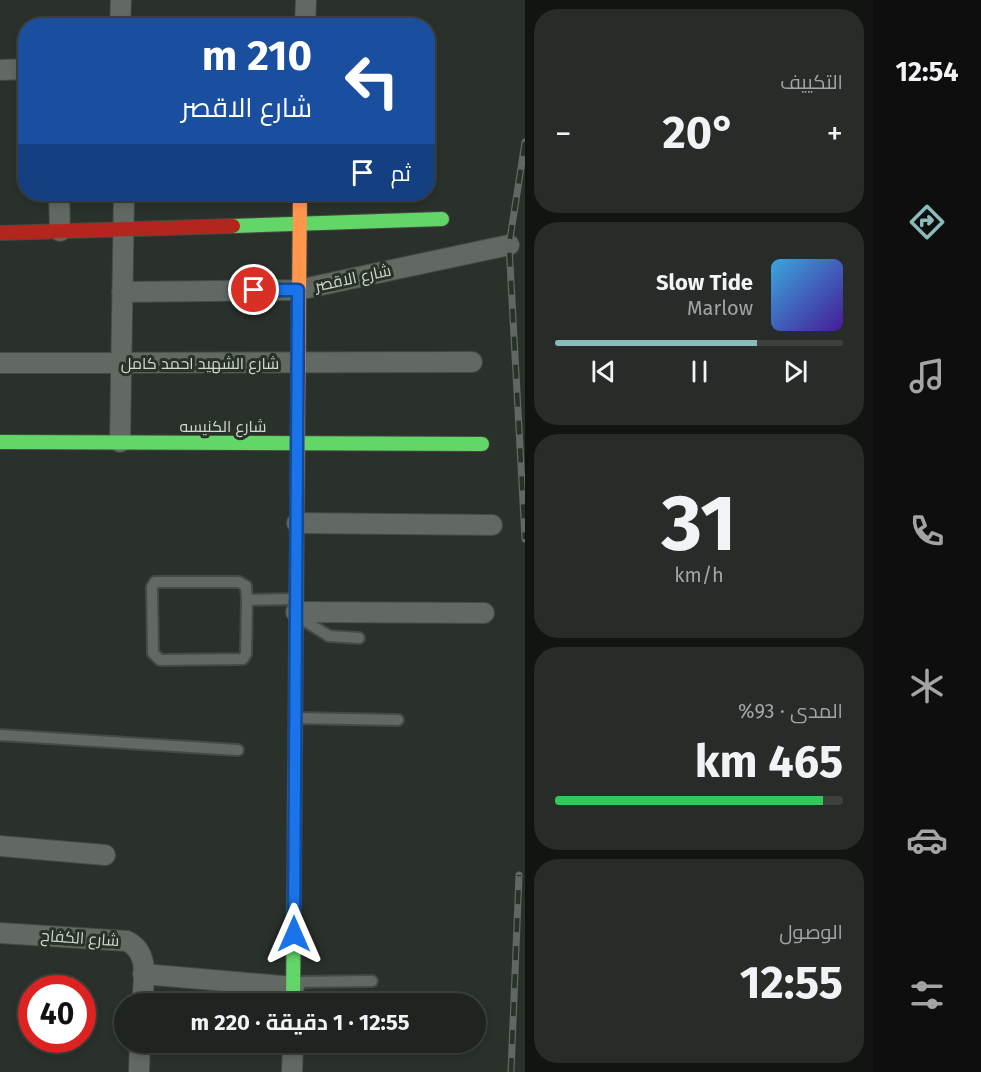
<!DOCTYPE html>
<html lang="ar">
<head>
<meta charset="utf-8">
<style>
	:root { --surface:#202420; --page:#282c29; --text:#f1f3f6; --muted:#a2a4a5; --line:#3d413e; --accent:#8bbbb9 }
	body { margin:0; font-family:"Fira Sans",Cairo,sans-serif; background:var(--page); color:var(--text); direction:rtl; height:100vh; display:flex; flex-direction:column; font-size:22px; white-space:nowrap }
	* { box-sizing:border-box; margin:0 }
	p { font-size:20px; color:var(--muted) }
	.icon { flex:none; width:33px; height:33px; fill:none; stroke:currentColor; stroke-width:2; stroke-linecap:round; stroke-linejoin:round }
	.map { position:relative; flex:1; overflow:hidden; direction:ltr }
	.drawer { display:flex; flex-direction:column; gap:9px; padding:9px; background:#121412; width:348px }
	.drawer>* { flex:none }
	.guide { position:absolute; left:18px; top:18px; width:417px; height:183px; border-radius:24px; box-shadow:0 3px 9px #0003,0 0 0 2px var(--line); direction:rtl; background:#1a4fa0; color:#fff; overflow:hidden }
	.speed { position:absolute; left:18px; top:975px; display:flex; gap:12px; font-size:30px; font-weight:700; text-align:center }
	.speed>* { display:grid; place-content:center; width:78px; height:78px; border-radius:50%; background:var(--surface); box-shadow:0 3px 9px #0003,0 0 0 2px var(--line); line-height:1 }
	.speed .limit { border:9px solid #d22; background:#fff; color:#111 }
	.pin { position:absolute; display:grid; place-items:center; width:51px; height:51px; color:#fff; margin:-26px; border:3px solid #fff; border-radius:50%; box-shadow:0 2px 6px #0007 }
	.me { position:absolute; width:66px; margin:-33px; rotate:0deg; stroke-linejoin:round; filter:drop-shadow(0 0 4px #0008) }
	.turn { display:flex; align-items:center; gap:21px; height:126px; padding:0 24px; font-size:27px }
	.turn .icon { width:78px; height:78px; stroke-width:2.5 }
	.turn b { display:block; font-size:42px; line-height:51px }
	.then { display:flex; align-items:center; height:57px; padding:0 24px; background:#0003; gap:12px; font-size:22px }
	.big { font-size:45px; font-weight:700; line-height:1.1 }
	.drawer .widget { flex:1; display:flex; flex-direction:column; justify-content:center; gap:9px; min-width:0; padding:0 21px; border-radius:24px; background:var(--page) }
	.drawer .dial { align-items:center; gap:0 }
	.dial b { font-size:78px; line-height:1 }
	.song { display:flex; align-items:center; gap:18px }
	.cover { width:72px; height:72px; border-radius:9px; background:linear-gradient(135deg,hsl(200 70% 55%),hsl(260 70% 35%)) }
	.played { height:6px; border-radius:3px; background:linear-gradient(90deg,var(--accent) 70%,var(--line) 70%) }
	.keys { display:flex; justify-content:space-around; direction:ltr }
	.heat { display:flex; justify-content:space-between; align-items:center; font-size:33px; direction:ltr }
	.charge { height:9px; border-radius:4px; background:linear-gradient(90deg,#34c759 93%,var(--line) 0) }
	.trip { position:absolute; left:114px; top:993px; width:372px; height:60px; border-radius:30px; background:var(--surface); box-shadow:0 3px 9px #0003,0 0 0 2px var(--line); font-weight:700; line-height:60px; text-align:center; direction:rtl }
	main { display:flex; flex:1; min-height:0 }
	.dock { display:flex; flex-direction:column; width:108px; justify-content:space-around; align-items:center; background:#0d0e0d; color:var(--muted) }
	.dock .icon { width:42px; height:42px }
	.dock .active { color:var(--accent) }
	.dock b { font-size:27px; color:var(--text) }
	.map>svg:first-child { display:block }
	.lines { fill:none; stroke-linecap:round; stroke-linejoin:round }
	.lane-casing { stroke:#464a46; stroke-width:14 }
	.street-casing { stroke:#464a46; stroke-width:22 }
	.fast-casing { stroke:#464a46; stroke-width:16 }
	.slow-casing { stroke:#464a46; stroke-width:16 }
	.jam-casing { stroke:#464a46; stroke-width:16 }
	.lane { stroke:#626862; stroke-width:10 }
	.street { stroke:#626862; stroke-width:20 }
	.fast { stroke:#63d668; stroke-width:14 }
	.slow { stroke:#ff974d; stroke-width:14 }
	.jam { stroke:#b3261e; stroke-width:14 }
	.rail-casing { stroke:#636763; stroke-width:7 }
	.rail { stroke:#283228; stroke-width:4.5; stroke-dasharray:14; stroke-linecap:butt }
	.route-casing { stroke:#114b97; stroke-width:15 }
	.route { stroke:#1a73e8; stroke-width:10 }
	.labels { text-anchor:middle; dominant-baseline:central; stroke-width:6; stroke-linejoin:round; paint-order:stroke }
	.street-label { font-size:16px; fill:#d1d7d1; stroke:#283228 }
</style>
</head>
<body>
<main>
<nav class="dock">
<b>12:54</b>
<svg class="icon active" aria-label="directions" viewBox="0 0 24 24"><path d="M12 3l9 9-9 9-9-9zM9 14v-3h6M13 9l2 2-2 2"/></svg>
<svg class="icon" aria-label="music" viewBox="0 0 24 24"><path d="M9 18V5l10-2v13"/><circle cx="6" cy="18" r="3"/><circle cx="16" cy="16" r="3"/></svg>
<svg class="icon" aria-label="phone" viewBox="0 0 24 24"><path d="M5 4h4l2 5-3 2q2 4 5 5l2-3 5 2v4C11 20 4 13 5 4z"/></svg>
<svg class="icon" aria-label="climate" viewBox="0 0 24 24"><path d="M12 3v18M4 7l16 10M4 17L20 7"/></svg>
<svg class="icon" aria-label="car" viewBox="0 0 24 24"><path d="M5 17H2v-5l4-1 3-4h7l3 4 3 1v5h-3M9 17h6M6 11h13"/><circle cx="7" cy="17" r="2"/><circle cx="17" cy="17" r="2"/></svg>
<svg class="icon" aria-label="filters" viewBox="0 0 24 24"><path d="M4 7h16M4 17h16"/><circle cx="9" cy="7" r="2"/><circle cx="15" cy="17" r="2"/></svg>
</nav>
<section class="drawer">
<div class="widget"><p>التكييف</p>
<div class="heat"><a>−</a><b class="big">20°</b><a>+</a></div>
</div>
<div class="widget">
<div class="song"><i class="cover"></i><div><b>Slow Tide</b><p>Marlow</p></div></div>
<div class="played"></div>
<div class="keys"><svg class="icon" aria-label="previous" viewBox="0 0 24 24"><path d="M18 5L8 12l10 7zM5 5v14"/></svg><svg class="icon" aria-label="pause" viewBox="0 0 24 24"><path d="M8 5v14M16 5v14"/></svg><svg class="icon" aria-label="next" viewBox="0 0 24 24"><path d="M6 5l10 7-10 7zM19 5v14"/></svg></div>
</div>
<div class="widget dial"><b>31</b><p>km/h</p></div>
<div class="widget"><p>المدى · 93%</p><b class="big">465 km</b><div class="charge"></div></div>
<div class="widget"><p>الوصول</p><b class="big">12:55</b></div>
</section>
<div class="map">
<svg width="525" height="1072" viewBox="0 0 525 1072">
	<rect width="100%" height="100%" fill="#2a302a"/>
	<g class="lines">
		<!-- lane casing -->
		<g class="lane-casing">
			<path id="lane" d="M 247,600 L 246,654 L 243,659 L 160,660 L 153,653 L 152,587 L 155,582 L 239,582 L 246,586 L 247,600 L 296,599
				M 300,618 L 329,636 L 359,638
				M 296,718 L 398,720
				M 0,735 L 238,750
				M 294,982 L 372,981"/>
		</g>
		<!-- street casing -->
		<g class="street-casing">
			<path id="street" d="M 120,26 L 121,0
				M 305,26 L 306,0
				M 0,70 L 26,69
				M 59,194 L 60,231
				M 122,292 L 298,290 L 509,245
				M 0,363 L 472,362
				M 120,442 L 124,194
				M 297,523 L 492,525
				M 296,612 L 484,613
				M 0,846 L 105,855
				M 0,933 L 127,941 C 151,953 143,982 142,1004
				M 143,974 L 294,987
				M 139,1072 L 140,1042
				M 292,1072 L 293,1042"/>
		</g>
		<!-- fast casing -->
		<g class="fast-casing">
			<path id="fast" d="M 233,226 L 442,219
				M 0,442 L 482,444
				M 293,1004 L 297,519"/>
		</g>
		<!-- slow casing -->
		<g class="slow-casing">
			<path id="slow" d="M 297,519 L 300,194"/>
		</g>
		<!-- jam casing -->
		<g class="jam-casing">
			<path id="jam" d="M 0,233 L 233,226"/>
		</g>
		<!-- lane -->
		<use href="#lane" class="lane"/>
		<!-- street -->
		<use href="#street" class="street"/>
		<!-- fast -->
		<use href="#fast" class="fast"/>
		<!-- slow -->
		<use href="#slow" class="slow"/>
		<!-- jam -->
		<use href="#jam" class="jam"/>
		<!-- rail casing -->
		<g class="rail-casing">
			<path id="rail" d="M 525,142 L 509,245 L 525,539
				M 511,1072 L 519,875"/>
		</g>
		<!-- rail -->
		<use href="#rail" class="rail"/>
	</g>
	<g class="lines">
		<!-- route casing -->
		<g class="route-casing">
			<path id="route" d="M 254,290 L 298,290 L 294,934"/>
		</g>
		<!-- route -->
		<use href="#route" class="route"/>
	</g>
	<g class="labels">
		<!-- street labels -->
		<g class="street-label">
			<text transform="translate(353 278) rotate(-12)">شارع الاقصر</text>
			<text x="200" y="363">شارع الشهيد احمد كامل</text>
			<text x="223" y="426">شارع الكنيسه</text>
			<text transform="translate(80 938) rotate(4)">شارع الكفاح</text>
		</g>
	</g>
</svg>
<div class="speed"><div class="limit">40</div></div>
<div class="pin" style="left:254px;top:290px;background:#d93025"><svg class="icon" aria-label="arrive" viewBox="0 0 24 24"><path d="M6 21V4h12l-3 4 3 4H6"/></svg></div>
<svg class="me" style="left:294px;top:934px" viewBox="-20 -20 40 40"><path d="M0-17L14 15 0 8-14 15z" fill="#1a73e8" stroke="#fff" stroke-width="4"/></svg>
<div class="trip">12:55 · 1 دقيقة · 220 m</div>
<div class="guide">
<div class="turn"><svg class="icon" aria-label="left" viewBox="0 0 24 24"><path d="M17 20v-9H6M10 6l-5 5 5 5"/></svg><div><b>210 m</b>شارع الاقصر</div></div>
<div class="then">ثم<svg class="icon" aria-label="arrive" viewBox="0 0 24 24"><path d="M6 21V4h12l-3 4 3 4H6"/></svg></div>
</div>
</div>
</main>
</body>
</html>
